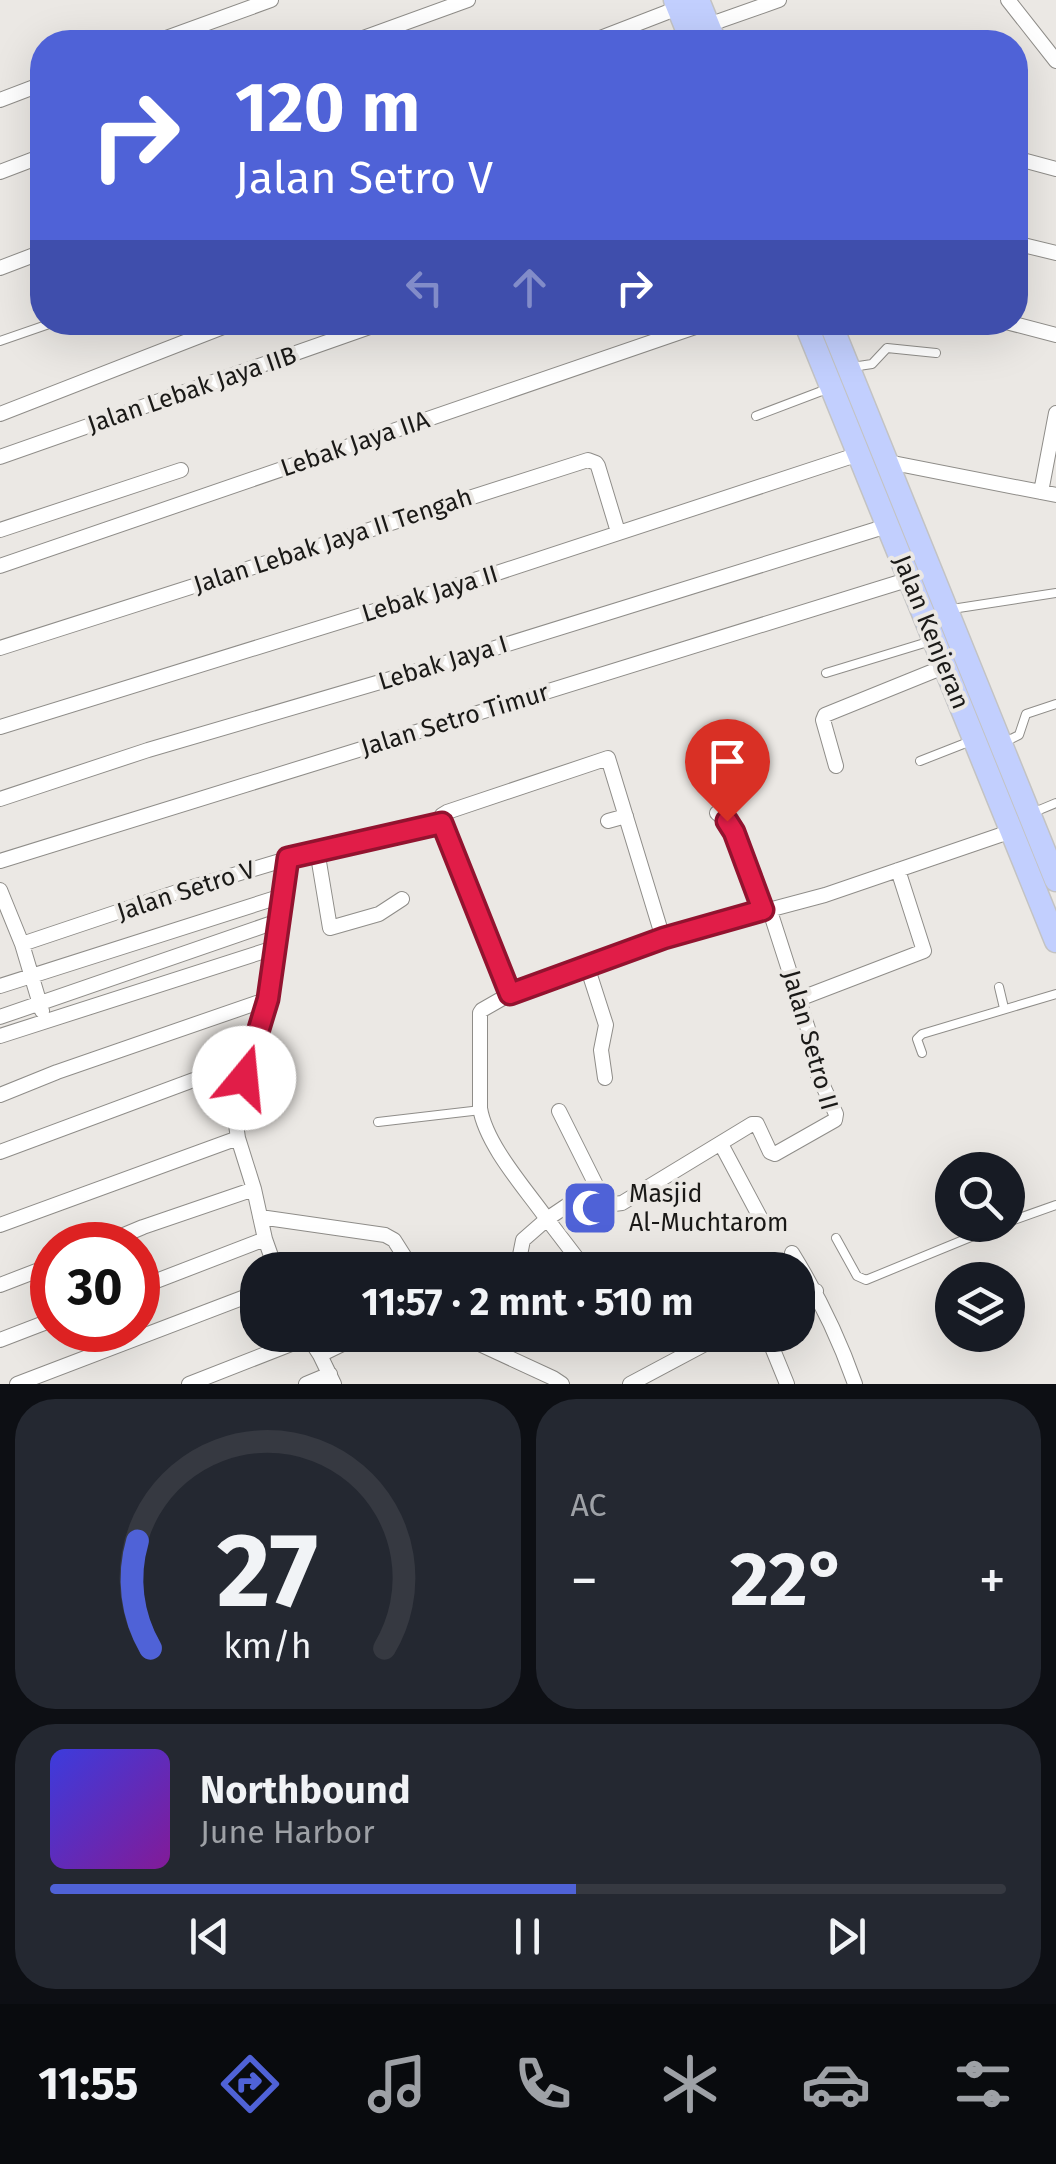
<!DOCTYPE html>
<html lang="id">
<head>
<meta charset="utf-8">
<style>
	:root { --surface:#171b24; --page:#242831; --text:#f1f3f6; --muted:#9ea1a6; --line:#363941; --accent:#4f62d7 }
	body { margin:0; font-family:"Fira Sans",sans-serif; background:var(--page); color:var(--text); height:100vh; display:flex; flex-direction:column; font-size:38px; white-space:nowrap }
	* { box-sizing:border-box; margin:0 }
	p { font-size:32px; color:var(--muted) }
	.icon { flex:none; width:55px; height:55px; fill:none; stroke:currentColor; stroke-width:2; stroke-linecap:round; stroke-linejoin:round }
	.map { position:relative; height:1384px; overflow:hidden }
	.details { display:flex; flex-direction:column; gap:15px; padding:15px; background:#0d0f14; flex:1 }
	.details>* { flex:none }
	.hud { position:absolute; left:30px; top:30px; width:998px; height:305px; border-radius:40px; box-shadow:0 10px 40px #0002; background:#4f62d7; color:#fff; overflow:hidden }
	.fabs { position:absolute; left:935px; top:1152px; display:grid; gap:20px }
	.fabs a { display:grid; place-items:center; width:90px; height:90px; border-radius:50%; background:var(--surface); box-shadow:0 10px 40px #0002; font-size:50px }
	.speed { position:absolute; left:30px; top:1222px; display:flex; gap:20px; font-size:50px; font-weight:700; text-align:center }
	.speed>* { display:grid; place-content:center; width:130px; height:130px; border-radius:50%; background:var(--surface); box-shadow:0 10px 40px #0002; line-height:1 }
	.speed .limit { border:15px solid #d22; background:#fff; color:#111 }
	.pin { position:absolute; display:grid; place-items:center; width:85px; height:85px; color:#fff; margin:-102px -42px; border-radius:50% 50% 50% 0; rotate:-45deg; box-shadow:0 0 10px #0007 }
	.pin .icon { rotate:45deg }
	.me { position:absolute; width:110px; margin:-55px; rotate:17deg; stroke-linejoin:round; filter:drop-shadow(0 0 8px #0008) }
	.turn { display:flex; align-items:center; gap:35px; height:210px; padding:0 40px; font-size:45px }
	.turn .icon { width:130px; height:130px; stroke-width:2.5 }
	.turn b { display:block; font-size:70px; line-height:85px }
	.lanes { display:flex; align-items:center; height:95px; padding:0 40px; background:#0003; justify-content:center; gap:50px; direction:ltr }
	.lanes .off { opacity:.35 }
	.big { font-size:75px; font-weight:700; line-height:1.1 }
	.details .card { flex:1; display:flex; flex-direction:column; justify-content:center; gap:15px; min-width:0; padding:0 35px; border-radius:40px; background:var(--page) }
	.details .dial { align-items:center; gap:0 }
	.dial svg { height:260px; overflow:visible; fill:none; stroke:var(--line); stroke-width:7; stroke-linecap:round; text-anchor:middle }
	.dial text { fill:var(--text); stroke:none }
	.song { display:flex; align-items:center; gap:30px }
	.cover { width:120px; height:120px; border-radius:15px; background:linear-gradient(135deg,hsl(240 70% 55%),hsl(290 70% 35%)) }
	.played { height:10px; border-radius:5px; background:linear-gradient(90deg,var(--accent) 55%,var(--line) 55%) }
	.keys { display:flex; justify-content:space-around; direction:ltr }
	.heat { display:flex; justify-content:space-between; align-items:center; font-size:55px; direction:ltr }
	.details .tiles { flex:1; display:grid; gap:15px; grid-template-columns:1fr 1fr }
	.card:last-child { grid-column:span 2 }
	.trip { position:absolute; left:240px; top:1252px; width:575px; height:100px; border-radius:40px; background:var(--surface); box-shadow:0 10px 40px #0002; font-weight:700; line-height:100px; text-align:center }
	.tabs { display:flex; height:160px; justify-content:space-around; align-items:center; background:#090b0e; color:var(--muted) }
	.tabs .icon { width:70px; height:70px }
	.tabs .on { color:var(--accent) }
	.tabs b { font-size:45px; color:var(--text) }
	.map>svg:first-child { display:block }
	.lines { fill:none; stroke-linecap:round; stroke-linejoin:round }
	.service-casing { stroke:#8f8d89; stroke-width:10 }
	.minor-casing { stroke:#8f8d89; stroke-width:16 }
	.primary-casing { stroke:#c3c3c3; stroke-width:25 }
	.service { stroke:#fff; stroke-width:8 }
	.minor { stroke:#fff; stroke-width:14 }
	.primary { stroke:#c2cffe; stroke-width:22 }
	.route-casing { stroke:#92132f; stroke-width:25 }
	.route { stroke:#e11d48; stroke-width:18 }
	.labels { text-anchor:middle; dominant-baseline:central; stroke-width:8; stroke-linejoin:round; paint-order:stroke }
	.street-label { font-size:25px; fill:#1a1917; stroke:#ebe8e4 }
	.poi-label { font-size:25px; fill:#1a1917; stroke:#ebe8e4; text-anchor:start }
</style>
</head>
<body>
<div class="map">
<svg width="1056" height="1384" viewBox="0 0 1056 1384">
	<rect width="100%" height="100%" fill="#ebe8e4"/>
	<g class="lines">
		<!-- service casing -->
		<g class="service-casing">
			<path id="service" d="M 0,341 L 55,322
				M 852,367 L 872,364 L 887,348 L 936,353
				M 756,416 L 827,389
				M 952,609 L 1056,593
				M 826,673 L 931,641
				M 1005,742 L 1019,735 L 1026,714 L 1056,704
				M 920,761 L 971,741
				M 1032,813 L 1056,803
				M 999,987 L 1004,1008
				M 922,1053 L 917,1039 L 922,1034 L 1056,994
				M 378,1122 L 481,1110
				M 1008,1222 L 1056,1205
				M 836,1238 L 857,1276 L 866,1280 L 1000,1225"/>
		</g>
		<!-- minor casing -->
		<g class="minor-casing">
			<path id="minor" d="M 1008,0 L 1056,61
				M 708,25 L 779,0
				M 155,42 L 271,0
				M 352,42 L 468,0
				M 590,42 L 678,8
				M 0,100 L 42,84
				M 1015,158 L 1056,169
				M 0,172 L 42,156
				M 1015,243 L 1056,253
				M 0,268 L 42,252
				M 1006,322 L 1056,335
				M 0,414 L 236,322
				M 0,457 L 384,322
				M 888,462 L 1056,495
				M 1041,492 L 1056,413
				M 0,530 L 181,470
				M 0,566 L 710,322
				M 0,648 L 588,460 L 596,463 L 598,466 L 618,532
				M 0,727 L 494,574 L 859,454
				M 836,766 L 823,720 L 825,715 L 946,666
				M 0,799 L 148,750 L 479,653 L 887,526
				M 717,813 L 727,821 L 734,832 L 763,910
				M 608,821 L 626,816
				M 442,823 L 442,815 L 447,812 L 608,758 L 663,938
				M 442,823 L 510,994
				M 317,850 L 330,928 L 379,914 L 402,899
				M 0,861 L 910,579
				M 0,890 L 22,944 L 42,1011
				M 22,944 L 183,890 L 297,856 L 442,823
				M 587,966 L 606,1025 L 601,1050 L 605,1078
				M 0,986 L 282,896
				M 799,999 L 924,951 L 898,870
				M 0,1017 L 278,921
				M 0,1036 L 274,948
				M 0,1095 L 57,1072 L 268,999
				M 559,1111 L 601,1195 L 614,1204 L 622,1203 L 752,1124 L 757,1124 L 770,1152 L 775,1154 L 835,1120 L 836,1114 L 818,1075 L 809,1032 L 769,908
				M 721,1144 L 762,1221
				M 0,1152 L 250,1059
				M 260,1217 L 385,1235 L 394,1240 L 413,1270
				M 0,1225 L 238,1138
				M 100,1245 L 143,1227 L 254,1189
				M 792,1253 C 818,1295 839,1338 855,1384
				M 276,1270 L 265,1239 L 254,1189 L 238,1138 L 235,1118 L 244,1078 L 268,999 L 288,859
				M 517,1270 L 523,1240 L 547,1219 C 525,1188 486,1145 480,1108 L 480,1013 L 482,1010 L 510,994 L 663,938 L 825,895 L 1012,831
				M 586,1270 L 547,1219 L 596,1186
				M 0,1285 L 52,1265
				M 138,1288 L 265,1239
				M 798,1300 L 816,1291
				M 307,1335 L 320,1355 L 334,1384
				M 460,1335 L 553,1378 L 562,1384
				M 635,1335 L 639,1340
				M 767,1335 L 787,1384
				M 0,1340 L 52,1320
				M 320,1355 L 361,1335
				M 17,1384 L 258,1292
				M 189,1384 L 309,1337
				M 306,1384 L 330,1374
				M 630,1384 L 722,1335"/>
		</g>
		<!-- primary casing -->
		<g class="primary-casing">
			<path id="primary" d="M 675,0 L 692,42
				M 698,0 L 715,42
				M 805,322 L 1056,941
				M 830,322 L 1056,880"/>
		</g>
		<!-- service -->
		<use href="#service" class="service"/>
		<!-- minor -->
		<use href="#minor" class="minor"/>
		<!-- primary -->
		<use href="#primary" class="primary"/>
	</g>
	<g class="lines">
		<!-- route casing -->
		<g class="route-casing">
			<path id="route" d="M 244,1078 L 268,999 L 288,858 L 442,823 L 510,994 L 664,938 L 763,910 L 734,832 L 727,821"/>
		</g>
		<!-- route -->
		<use href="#route" class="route"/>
	</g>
	<!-- icons -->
	<defs>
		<g id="mosque-square" transform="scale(2.875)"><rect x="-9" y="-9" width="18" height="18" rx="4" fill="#4f62d7" stroke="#ebe8e4"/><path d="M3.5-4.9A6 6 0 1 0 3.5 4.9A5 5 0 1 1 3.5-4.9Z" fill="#fff"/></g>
	</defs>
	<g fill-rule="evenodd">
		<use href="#mosque-square" x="590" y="1208"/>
	</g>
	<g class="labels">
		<!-- street labels -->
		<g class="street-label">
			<text transform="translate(192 390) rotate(-19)">Jalan Lebak Jaya IIB</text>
			<text transform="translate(355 444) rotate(-19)">Lebak Jaya IIA</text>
			<text transform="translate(333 541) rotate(-18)">Jalan Lebak Jaya II Tengah</text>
			<text transform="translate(430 594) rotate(-17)">Lebak Jaya II</text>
			<text transform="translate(931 632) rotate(68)">Jalan Kenjeran</text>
			<text transform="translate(443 663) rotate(-17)">Lebak Jaya I</text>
			<text transform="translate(455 720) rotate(-17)">Jalan Setro Timur</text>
			<text transform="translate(186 891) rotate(-18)">Jalan Setro V</text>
			<text transform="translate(810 1040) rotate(74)">Jalan Setro II</text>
		</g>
		<!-- poi labels -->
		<g class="poi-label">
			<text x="629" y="1194">Masjid<tspan x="629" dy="29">Al-Muchtarom</tspan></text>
		</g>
	</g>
</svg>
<div class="fabs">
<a><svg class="icon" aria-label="search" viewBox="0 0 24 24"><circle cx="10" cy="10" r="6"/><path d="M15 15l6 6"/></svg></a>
<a><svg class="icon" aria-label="layers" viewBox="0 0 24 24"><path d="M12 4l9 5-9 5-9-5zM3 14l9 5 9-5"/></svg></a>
</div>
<div class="speed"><div class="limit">30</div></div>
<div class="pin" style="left:727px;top:821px;background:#d93025"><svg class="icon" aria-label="arrive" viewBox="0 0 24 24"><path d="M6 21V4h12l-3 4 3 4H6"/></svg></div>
<svg class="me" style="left:244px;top:1078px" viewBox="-20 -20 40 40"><circle r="19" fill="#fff"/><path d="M0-13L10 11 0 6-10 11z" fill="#e11d48"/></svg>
<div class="trip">11:57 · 2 mnt · 510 m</div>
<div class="hud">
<div class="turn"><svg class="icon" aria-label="right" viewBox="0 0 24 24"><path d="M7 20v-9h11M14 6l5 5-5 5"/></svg><div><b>120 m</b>Jalan Setro V</div></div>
<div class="lanes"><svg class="icon off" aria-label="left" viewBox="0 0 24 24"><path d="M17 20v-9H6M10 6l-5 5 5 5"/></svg><svg class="icon off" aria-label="ahead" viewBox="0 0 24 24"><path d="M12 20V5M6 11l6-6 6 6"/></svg><svg class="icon" aria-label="right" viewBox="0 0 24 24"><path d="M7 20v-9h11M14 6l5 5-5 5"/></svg></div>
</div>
</div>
<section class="details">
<div class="tiles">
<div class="card dial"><svg viewBox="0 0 100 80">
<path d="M14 69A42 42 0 1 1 86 69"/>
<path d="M14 69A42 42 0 0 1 10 36" stroke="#4f62d7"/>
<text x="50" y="56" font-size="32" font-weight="700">27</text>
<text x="50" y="72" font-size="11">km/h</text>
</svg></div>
<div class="card"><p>AC</p>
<div class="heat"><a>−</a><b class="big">22°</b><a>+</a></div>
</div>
<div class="card">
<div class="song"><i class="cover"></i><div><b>Northbound</b><p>June Harbor</p></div></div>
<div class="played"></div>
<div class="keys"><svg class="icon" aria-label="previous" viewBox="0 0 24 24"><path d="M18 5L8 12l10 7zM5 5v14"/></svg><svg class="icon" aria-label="pause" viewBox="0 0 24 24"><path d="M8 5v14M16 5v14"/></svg><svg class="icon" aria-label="next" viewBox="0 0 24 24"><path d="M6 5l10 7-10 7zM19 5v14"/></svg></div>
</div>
</div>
</section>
<nav class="tabs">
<b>11:55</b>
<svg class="icon on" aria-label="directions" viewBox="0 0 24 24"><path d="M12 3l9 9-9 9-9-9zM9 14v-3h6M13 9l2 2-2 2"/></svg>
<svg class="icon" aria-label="music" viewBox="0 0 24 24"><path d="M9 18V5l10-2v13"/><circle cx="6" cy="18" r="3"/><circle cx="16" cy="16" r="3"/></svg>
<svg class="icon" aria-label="phone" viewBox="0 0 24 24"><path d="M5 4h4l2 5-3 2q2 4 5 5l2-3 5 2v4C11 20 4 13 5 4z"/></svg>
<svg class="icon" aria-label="climate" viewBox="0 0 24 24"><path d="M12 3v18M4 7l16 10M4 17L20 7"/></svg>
<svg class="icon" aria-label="car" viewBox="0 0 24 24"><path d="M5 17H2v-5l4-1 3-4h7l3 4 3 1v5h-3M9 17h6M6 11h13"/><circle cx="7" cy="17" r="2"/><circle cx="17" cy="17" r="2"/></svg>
<svg class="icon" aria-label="filters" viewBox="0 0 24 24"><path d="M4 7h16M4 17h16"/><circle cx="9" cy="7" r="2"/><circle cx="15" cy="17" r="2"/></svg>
</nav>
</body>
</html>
